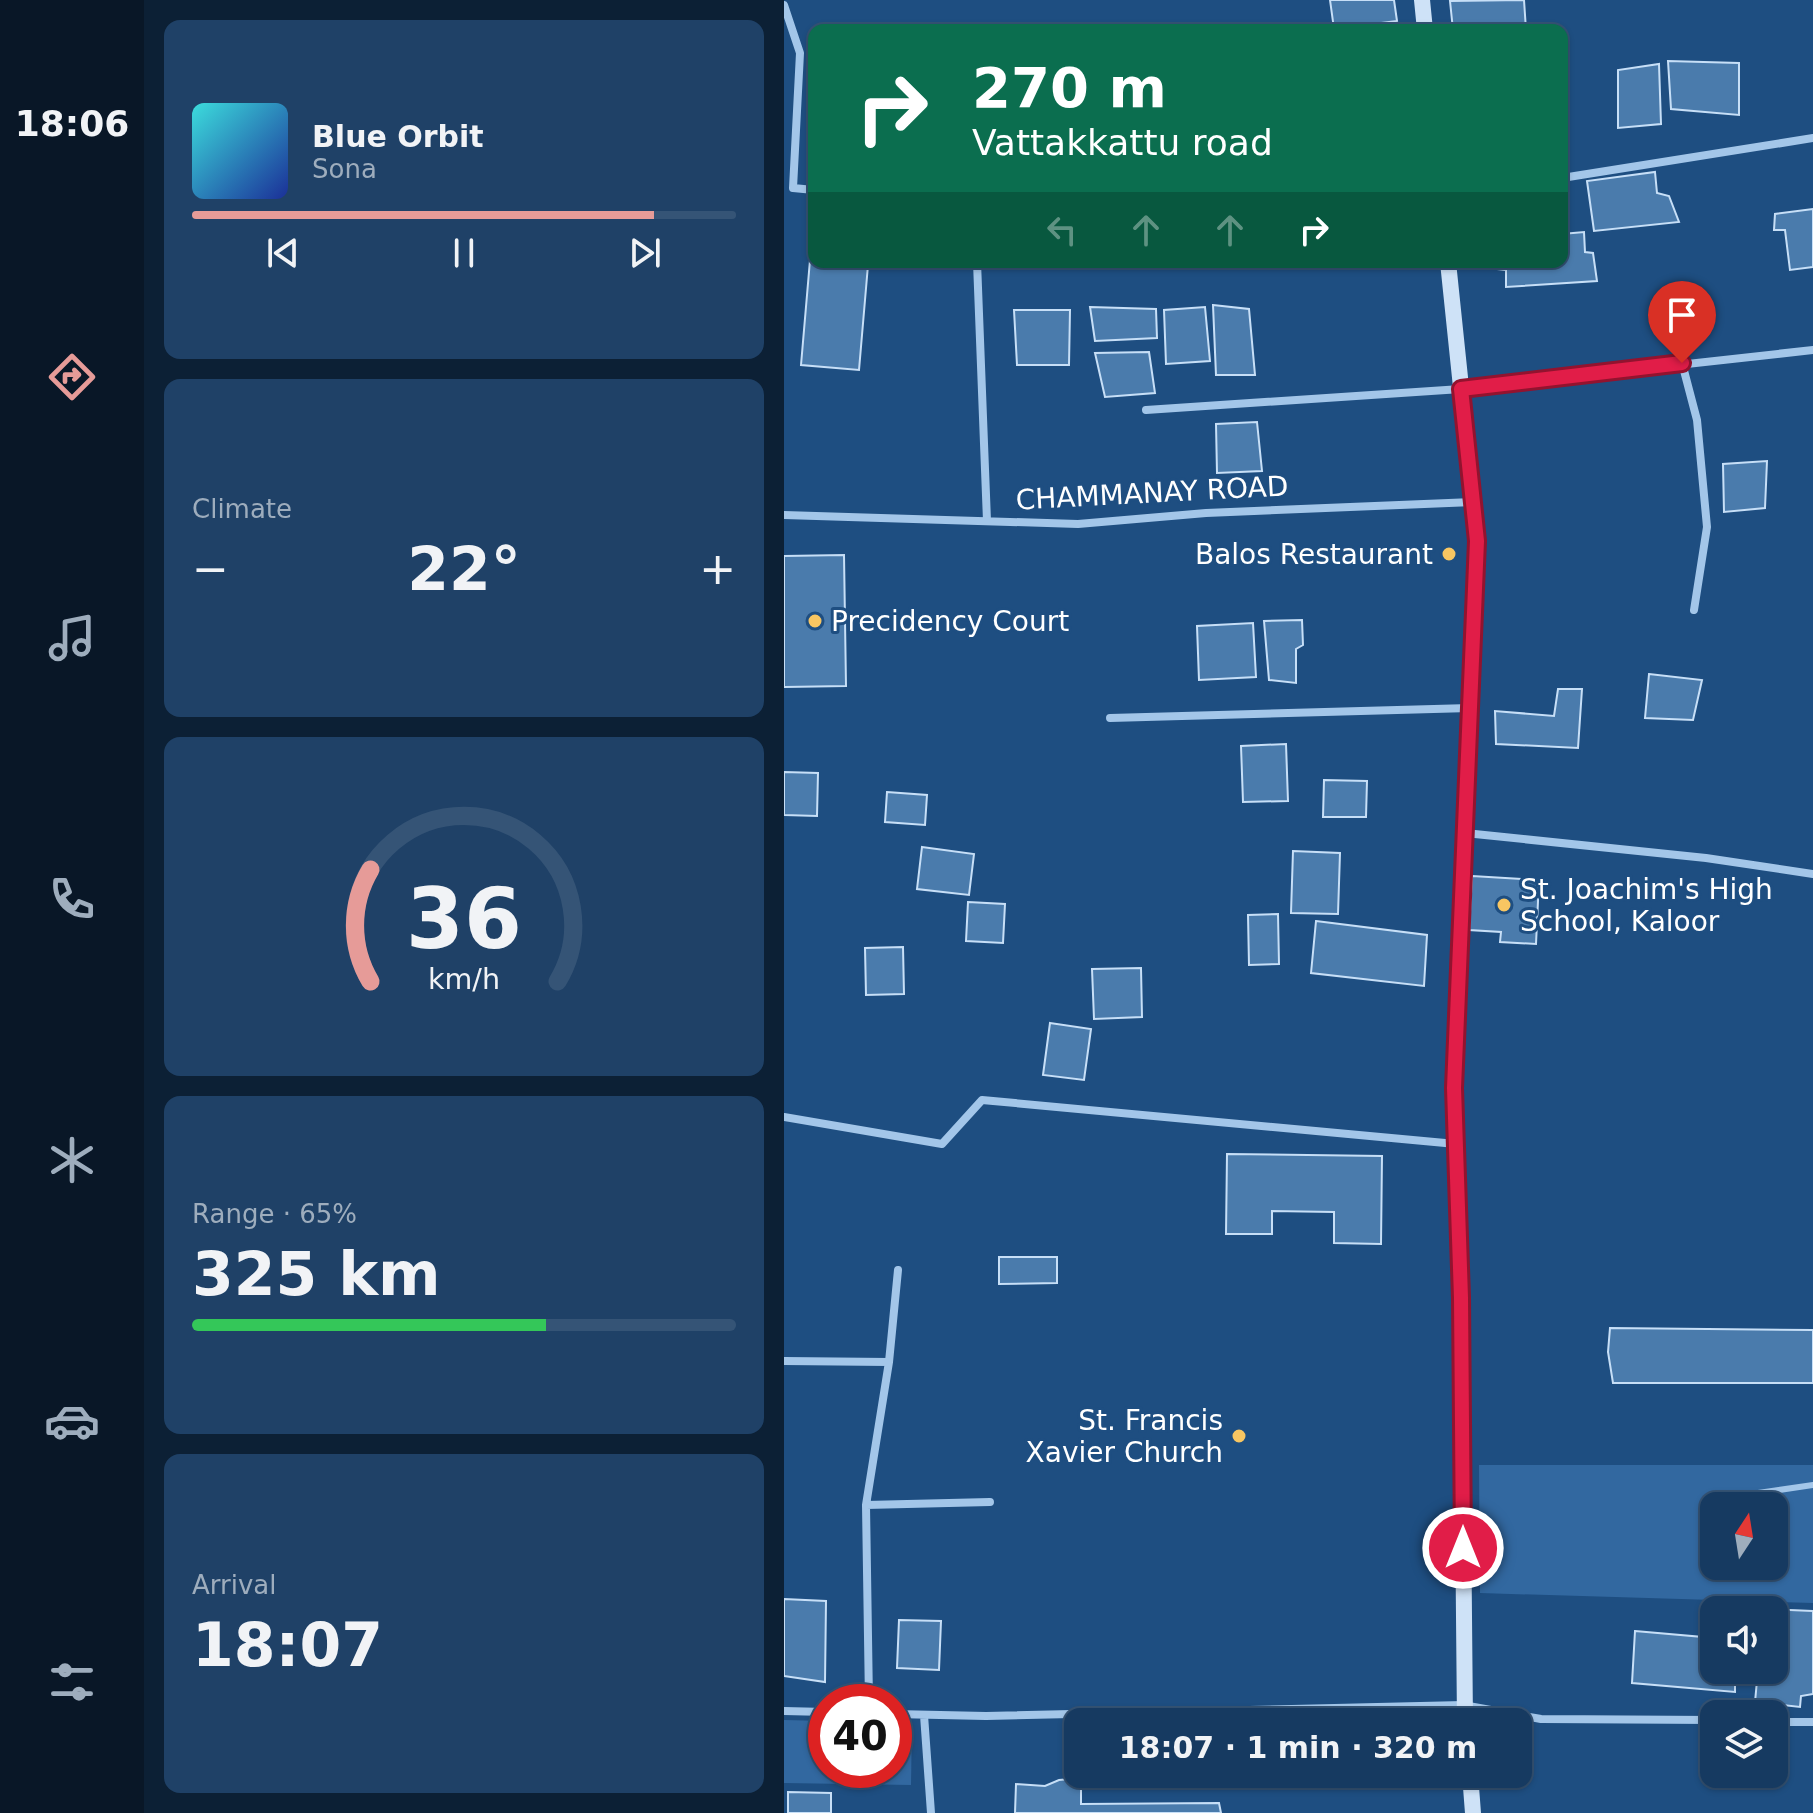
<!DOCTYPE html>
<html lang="en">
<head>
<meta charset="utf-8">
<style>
	:root { --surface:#163a61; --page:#1f4167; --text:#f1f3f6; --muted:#9eadbd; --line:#355476; --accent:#e69b98 }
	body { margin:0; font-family:"DejaVu Sans",sans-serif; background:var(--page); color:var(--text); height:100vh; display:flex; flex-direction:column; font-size:30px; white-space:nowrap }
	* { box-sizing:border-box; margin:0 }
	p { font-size:26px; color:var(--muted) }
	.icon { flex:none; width:44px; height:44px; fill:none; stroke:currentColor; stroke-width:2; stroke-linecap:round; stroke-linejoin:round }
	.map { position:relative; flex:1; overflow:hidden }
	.details { display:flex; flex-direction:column; gap:20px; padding:20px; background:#0c2035; width:640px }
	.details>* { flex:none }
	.banner { position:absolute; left:24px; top:24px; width:760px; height:244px; border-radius:16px; box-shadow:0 2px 6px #0004,0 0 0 2px var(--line); background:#0b6e4f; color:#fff; overflow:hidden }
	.needle { width:52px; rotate:12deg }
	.controls { position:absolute; left:916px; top:1492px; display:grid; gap:16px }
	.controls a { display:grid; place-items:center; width:88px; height:88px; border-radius:16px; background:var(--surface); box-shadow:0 2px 6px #0004,0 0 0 2px var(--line); font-size:40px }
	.speed { position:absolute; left:24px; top:1684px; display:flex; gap:16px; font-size:40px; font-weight:700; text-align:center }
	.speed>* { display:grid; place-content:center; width:104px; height:104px; border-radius:50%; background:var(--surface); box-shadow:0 2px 6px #0004,0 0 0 2px var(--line); line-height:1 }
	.speed .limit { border:12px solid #d22; background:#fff; color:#111 }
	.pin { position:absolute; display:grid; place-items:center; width:68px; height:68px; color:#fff; margin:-82px -34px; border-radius:50% 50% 50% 0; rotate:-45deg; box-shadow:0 0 8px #0007 }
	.pin .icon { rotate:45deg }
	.me { position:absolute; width:88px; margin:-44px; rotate:0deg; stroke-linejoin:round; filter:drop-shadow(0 0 6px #0008) }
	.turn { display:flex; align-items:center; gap:28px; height:168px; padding:0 32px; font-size:36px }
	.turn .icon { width:104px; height:104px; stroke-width:2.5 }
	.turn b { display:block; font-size:56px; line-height:68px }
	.lanes { display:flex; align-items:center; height:76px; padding:0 32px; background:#0003; justify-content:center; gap:40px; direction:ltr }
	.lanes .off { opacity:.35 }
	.big { font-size:60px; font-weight:700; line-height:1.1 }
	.details .card { flex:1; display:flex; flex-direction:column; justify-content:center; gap:12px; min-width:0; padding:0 28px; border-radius:16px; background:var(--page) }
	.details .dial { align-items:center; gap:0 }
	.dial svg { height:208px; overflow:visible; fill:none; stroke:var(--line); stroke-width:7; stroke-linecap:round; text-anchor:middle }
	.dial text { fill:var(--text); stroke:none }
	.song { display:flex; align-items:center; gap:24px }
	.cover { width:96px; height:96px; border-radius:12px; background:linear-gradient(135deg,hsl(180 70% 55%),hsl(230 70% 35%)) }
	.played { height:8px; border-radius:4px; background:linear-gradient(90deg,var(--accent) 85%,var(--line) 85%) }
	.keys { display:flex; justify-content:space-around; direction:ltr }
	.heat { display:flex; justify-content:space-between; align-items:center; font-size:44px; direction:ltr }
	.charge { height:12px; border-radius:6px; background:linear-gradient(90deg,#34c759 65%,var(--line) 0) }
	.trip { position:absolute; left:280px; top:1708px; width:468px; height:80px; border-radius:16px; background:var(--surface); box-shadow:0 2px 6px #0004,0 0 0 2px var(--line); font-weight:700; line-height:80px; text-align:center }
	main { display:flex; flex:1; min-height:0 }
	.tabs { display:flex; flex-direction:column; width:144px; justify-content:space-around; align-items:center; background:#091727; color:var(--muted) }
	.tabs .icon { width:56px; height:56px }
	.tabs .current { color:var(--accent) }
	.tabs b { font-size:36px; color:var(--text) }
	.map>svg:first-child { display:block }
	.green { fill:#3268a0; fill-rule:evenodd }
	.building { fill:#4a7bac; stroke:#c7dff7; stroke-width:2 }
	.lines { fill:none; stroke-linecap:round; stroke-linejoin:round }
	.lane { stroke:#a3c6e9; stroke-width:6 }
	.street { stroke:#a3c6e9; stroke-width:8 }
	.secondary { stroke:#cee2f7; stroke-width:16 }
	.route-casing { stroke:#92132f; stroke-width:20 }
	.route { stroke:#e11d48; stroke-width:14 }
	.poi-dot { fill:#f8c662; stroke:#1e4e81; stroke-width:3 }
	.labels { text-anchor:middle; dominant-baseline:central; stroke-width:6; stroke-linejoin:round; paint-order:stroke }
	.street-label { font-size:28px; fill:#fff; stroke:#1e4e81 }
	.poi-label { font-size:28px; fill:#fff; stroke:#1e4e81; text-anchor:end }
</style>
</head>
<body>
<main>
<nav class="tabs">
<b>18:06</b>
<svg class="icon current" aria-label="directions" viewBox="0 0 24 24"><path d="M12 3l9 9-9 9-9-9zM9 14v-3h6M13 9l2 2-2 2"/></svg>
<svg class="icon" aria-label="music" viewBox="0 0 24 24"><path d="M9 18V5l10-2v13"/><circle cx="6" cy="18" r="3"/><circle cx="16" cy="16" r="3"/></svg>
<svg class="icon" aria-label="phone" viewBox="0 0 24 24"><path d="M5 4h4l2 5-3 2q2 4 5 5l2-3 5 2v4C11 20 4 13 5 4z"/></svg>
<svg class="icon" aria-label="climate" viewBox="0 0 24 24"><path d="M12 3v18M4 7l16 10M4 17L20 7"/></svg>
<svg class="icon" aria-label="car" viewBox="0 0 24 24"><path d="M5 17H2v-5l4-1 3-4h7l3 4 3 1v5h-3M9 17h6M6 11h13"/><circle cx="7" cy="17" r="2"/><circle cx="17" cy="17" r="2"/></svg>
<svg class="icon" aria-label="filters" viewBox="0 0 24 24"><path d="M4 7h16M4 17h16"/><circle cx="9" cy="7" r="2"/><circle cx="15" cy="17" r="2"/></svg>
</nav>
<section class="details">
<div class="card">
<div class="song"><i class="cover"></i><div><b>Blue Orbit</b><p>Sona</p></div></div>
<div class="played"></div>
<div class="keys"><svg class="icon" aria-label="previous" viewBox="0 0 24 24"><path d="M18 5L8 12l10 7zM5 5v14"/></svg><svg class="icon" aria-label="pause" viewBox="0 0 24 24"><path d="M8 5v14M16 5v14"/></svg><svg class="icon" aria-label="next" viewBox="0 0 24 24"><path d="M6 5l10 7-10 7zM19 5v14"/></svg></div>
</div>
<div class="card"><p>Climate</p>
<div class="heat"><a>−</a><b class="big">22°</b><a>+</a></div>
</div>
<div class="card dial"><svg viewBox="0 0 100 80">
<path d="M14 69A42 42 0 1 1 86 69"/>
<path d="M14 69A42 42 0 0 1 14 26" stroke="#e69b98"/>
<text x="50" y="56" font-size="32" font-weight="700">36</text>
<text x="50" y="72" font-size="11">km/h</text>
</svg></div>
<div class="card"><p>Range · 65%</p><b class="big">325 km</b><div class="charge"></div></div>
<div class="card"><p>Arrival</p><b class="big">18:07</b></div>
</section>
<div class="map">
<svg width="1029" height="1813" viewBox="0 0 1029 1813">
	<rect width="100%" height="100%" fill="#1e4e81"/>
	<!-- green -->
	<path class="green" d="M 695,1465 L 1029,1465 L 1029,1603 L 696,1593 ZM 930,1506 L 990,1506 L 990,1566 L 930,1566 Z
		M 0,1720 L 42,1721 L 42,1770 L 110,1770 L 110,1722 L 128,1723 L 127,1785 L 0,1783 Z"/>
	<!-- building -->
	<path class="building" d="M 546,0 L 610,0 L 613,21 L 550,29 Z
		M 740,0 L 742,30 L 669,30 L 666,1 Z
		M 884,61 L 955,63 L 955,115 L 887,109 Z
		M 875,64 L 877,124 L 834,128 L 834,70 Z
		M 871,172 L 873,193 L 885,196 L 895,222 L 810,231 L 803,181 Z
		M 1029,209 L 1029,267 L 1006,270 L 1001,230 L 990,230 L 991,214 Z
		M 800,232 L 801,252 L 809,253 L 813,281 L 722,287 L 722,270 L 705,268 L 705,262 L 778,262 L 778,234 Z
		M 26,260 L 84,265 L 75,370 L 17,365 Z
		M 429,305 L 465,309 L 471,375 L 432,375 Z
		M 306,307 L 372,309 L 373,338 L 311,341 Z
		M 421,307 L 426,361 L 382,364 L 380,310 Z
		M 230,310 L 286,310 L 285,365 L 233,365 Z
		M 365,352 L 371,393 L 321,397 L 311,353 Z
		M 473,422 L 478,471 L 433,473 L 432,424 Z
		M 983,461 L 981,508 L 940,512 L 939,464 Z
		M 60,555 L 62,686 L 0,687 L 0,556 Z
		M 518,620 L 519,645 L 512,649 L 512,683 L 485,680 L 480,621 Z
		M 469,623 L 472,677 L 415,680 L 413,626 Z
		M 865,674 L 918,680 L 909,720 L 861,718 Z
		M 774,689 L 798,689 L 794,748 L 712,744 L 711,711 L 770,716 Z
		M 502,744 L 504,801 L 459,802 L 457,746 Z
		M 0,772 L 34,773 L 33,816 L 0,815 Z
		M 540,780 L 583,781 L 582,817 L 539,817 Z
		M 103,792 L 143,795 L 141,825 L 101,822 Z
		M 138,847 L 190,854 L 185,895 L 133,889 Z
		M 509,851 L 556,853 L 554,914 L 507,913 Z
		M 688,876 L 755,880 L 752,944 L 716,942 L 717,932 L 685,930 Z
		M 184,902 L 221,904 L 219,943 L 182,941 Z
		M 494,914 L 495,964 L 465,965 L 464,915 Z
		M 532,921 L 643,935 L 640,986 L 527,973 Z
		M 119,947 L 120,994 L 82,995 L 81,948 Z
		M 357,968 L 358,1017 L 310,1019 L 308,969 Z
		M 266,1023 L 307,1029 L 300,1080 L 259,1075 Z
		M 443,1154 L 598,1156 L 597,1244 L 550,1243 L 550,1212 L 488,1211 L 488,1234 L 442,1234 Z
		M 215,1257 L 273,1257 L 273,1283 L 215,1284 Z
		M 826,1328 L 1029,1330 L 1029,1383 L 829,1383 L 824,1352 Z
		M 0,1599 L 42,1601 L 41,1682 L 0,1676 Z
		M 979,1609 L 1029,1611 L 1029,1694 L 1017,1696 L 1016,1707 L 971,1702 L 974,1670 L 990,1670 L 990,1610 Z
		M 115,1620 L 157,1621 L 155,1670 L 113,1668 Z
		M 851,1631 L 930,1638 L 930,1670 L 951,1670 L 951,1692 L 848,1683 Z
		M 297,1778 L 297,1804 L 435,1803 L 437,1813 L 231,1813 L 232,1784 L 261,1786 L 275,1780 Z
		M 4,1792 L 47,1793 L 47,1813 L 4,1813 Z"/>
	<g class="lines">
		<!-- lane -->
		<path class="lane" d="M 933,1499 L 1029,1485"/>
		<!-- street -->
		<path class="street" d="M 0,5 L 16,53 L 9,188 L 30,190
			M 778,178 L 1029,138
			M 193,262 L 203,521
			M 898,363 L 913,420 L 923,527 L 910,610
			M 362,410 L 677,389 L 1029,350
			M 0,515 L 294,524 L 422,513 L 689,502
			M 326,718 L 686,708
			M 681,833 L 922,858 L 1029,874
			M 0,1117 L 158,1144 L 198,1100 L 672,1144
			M 0,1361 L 105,1362
			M 82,1505 L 206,1502
			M 85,1702 L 82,1505 L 105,1362 L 114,1270
			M 0,1711 L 42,1712
			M 110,1714 L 202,1716 L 679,1705 L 757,1719 L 930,1720
			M 140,1715 L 147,1813
			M 990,1722 L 1029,1722"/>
		<!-- secondary -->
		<path class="secondary" d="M 638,0 L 641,30
			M 664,262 L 693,541 L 670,1088 L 677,1298 L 681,1722
			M 686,1774 L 689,1813"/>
	</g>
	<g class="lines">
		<!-- route casing -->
		<g class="route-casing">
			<path id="route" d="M 679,1548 L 677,1298 L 670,1088 L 693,541 L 677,389 L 898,363"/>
		</g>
		<!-- route -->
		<use href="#route" class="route"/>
	</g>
	<!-- markers -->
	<g class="poi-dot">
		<circle cx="665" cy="554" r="8"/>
		<circle cx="31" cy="621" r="8"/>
		<circle cx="720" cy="905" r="8"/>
		<circle cx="455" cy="1436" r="8"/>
	</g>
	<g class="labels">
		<!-- street labels -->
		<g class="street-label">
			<text transform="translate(368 493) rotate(-3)">CHAMMANAY ROAD</text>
		</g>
		<!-- poi labels -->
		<g class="poi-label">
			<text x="649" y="554">Balos Restaurant</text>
			<text x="47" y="621" text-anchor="start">Precidency Court</text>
			<text x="736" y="889" text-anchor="start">St. Joachim's High<tspan x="736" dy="32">School, Kaloor</tspan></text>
			<text x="439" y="1420">St. Francis<tspan x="439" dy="32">Xavier Church</tspan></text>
		</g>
	</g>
</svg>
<div class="controls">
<a><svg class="needle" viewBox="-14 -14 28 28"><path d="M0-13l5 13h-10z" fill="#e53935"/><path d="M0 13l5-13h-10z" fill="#9eadbd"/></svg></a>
<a><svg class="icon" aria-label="sound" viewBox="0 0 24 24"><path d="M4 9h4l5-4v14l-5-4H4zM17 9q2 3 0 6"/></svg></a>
<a><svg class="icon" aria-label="layers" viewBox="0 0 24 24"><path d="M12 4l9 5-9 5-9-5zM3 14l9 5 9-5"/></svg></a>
</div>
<div class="speed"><div class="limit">40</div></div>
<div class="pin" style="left:898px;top:363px;background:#d93025"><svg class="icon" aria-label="arrive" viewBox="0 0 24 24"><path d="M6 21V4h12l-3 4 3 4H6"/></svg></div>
<svg class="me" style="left:679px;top:1548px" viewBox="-20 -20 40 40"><circle r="17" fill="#e11d48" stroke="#fff" stroke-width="3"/><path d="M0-11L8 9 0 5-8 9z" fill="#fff"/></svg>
<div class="trip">18:07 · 1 min · 320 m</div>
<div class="banner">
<div class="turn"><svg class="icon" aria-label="right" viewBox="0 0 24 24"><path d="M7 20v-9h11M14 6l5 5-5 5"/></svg><div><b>270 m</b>Vattakkattu road</div></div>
<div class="lanes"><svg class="icon off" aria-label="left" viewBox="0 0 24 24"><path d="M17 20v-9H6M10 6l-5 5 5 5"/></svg><svg class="icon off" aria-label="ahead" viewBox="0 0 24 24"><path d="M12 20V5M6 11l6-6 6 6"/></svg><svg class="icon off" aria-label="ahead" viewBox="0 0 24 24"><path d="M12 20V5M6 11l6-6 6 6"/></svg><svg class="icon" aria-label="right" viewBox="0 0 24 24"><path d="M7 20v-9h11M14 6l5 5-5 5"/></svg></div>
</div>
</div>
</main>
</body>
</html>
